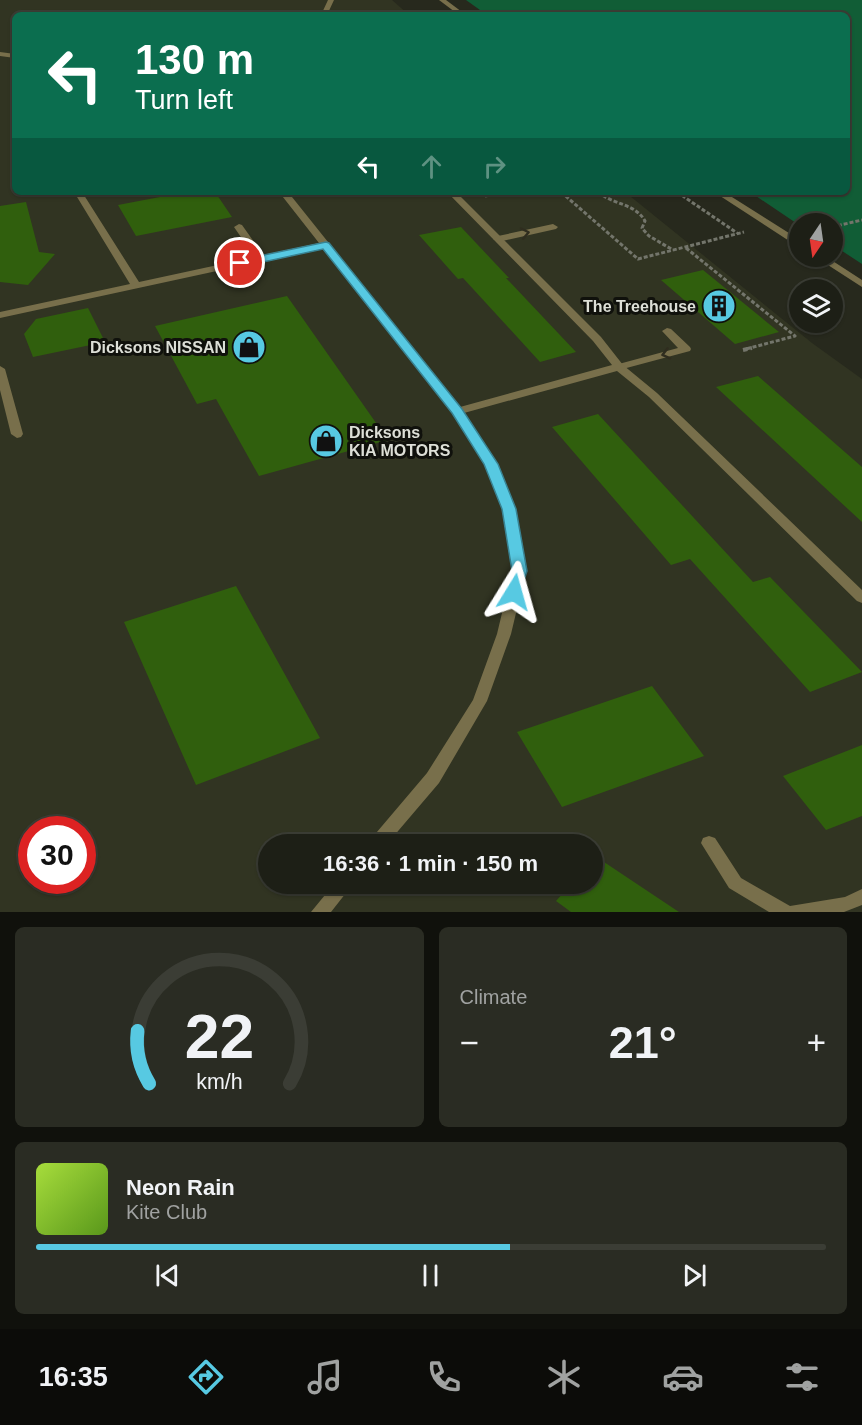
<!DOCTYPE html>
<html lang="en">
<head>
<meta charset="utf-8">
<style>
	:root { --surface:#1d1f16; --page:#2a2c23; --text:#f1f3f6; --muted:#a0a2a1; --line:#3b3d35; --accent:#57c9e2 }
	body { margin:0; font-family:Arial,sans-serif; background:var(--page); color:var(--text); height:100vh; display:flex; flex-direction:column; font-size:22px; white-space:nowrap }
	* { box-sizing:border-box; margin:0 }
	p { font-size:20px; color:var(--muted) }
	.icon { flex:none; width:33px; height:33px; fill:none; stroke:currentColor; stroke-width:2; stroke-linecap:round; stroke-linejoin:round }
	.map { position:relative; height:912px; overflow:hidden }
	.details { display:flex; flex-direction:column; gap:15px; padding:15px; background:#10110c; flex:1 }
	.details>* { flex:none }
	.hud { position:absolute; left:12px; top:12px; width:838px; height:183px; border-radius:9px; box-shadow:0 2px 4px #0004,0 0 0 2px var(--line); background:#0b6e4f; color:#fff; overflow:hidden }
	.needle { width:39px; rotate:193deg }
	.tools { position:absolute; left:789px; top:213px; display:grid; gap:12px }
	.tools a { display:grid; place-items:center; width:54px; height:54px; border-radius:50%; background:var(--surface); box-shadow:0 2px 4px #0004,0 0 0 2px var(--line); font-size:30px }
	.speed { position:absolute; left:18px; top:816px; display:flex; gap:12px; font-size:30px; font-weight:700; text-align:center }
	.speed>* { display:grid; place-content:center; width:78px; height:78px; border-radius:50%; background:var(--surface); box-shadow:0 2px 4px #0004,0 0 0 2px var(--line); line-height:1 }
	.speed .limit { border:9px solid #d22; background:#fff; color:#111 }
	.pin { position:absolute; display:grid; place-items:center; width:51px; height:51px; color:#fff; margin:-26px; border:3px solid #fff; border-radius:50%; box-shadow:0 2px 6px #0007 }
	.me { position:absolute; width:66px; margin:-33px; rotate:8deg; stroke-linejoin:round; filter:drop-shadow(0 0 4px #0008) }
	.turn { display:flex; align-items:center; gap:21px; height:126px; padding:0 24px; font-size:27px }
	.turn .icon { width:78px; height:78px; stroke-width:2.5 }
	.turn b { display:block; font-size:42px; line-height:51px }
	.lanes { display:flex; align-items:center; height:57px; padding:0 24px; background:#0003; justify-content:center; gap:30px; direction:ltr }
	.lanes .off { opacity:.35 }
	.big { font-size:45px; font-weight:700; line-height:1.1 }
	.details .widget { flex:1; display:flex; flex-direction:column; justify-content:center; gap:9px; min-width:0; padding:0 21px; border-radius:9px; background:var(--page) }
	.details .dial { align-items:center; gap:0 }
	.dial svg { height:156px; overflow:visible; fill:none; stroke:var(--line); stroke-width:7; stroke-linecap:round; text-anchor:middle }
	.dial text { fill:var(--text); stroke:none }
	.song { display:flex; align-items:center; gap:18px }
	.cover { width:72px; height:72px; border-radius:9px; background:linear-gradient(135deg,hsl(80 70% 55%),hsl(90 70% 35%)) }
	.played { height:6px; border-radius:3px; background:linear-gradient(90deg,var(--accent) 60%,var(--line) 60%) }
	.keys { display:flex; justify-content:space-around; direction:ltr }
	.heat { display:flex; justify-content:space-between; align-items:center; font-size:33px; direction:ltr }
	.details .tiles { flex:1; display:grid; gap:15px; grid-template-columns:1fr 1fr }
	.widget:last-child { grid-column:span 2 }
	.trip { position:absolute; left:258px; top:834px; width:345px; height:60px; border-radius:30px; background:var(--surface); box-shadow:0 2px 4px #0004,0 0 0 2px var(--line); font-weight:700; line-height:60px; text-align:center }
	.dock { display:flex; height:96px; justify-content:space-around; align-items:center; background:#0c0c09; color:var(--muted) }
	.dock .icon { width:42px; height:42px }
	.dock .current { color:var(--accent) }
	.dock b { font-size:27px; color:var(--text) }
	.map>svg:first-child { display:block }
	.built { fill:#313422; fill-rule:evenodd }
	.water { fill:#115d36 }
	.building { fill:#305f0d }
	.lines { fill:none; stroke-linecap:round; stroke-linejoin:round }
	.path-far2 { stroke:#73756b; stroke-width:2; stroke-dasharray:3 1.5; stroke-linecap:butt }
	.path-far1 { stroke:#73756b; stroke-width:3; stroke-dasharray:4 2; stroke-linecap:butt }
	.path { stroke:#73756b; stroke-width:4; stroke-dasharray:4.5 3; stroke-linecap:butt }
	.lane { fill:#786f4b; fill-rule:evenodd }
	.street { fill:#786f4b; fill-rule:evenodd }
	.oneway { stroke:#2f2d1f }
	.route { fill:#57c9e2; stroke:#398393; stroke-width:1.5 }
	.labels { text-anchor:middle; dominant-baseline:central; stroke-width:6; stroke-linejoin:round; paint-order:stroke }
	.poi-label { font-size:16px; font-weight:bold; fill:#dddfd7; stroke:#10110c; text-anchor:end }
</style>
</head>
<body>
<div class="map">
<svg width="862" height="912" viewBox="0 0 862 912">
	<rect width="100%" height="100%" fill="#27291d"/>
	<!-- built -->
	<path class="built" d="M 0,0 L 392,0 L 409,15 L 15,15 L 15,192 L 625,192 L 812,343 L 862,379 L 862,912 L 0,912 ZM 32,830 L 82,830 L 82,880 L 32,880 ZM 268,844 L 592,844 L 592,884 L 268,884 Z"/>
	<!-- water -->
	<path class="water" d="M 466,0 L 862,0 L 862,264 L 833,245 L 832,224 L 799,225 L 750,192 L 848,192 L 848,15 L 487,15 Z"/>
	<!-- building -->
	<path class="building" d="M 186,192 L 215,192 L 232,217 L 136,236 L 118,205 Z
		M 26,202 L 39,252 L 55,254 L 28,285 L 0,282 L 0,206 Z
		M 461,227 L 509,278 L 506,278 L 576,352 L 540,362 L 463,278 L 458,279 L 419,235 Z
		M 703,270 L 779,332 L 735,344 L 661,280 Z
		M 287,296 L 388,440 L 259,476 L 216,399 L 197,404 L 155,326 Z
		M 88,308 L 105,342 L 33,357 L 24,334 L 36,319 Z
		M 758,376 L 862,467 L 862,522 L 716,387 Z
		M 598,414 L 753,582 L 770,577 L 862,672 L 810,692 L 690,559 L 671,565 L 552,427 Z
		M 236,586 L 320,738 L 196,785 L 124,622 Z
		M 652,686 L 704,756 L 562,807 L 517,732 Z
		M 862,745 L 862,816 L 826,830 L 783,776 Z
		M 592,854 L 679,912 L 571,912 L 556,901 L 571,884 L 592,884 Z"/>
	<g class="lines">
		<!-- path-far2 -->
		<path class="path-far2" d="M 593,15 L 608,13"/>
		<!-- path-far1 -->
		<path class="path-far1" d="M 561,192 L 638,259 L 744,232
			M 598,192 C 613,205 635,203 645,221 L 642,228 L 649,236 L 673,250
			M 677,192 L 737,233
			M 485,196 L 504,192
			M 832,227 L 862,220
			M 686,248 L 795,336 L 746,349"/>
		<!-- path -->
		<path class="path" d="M 743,350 L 752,348"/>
		<!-- lane -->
		<path class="lane" d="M 439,0 L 446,0 L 466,15 L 459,15 Z
			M 714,192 L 724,192 L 800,240 L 800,248 Z
			M 239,224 L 242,225 L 266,259 L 264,261 L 261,262 L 256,259 L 234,227 Z
			M 553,224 L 558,227 L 556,229 L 498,242 L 493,239 L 498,236 Z
			M 814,256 L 825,256 L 862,280 L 862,287 Z
			M 667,328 L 671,329 L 690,347 L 691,349 L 690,351 L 619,370 L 615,369 L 614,367 L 615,365 L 678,348 L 662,331 Z"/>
		<!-- street -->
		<path class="street" d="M 328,0 L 334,0 L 327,15 L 321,15 Z
			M 0,52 L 15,54 L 15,58 L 0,56 Z
			M 74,192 L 82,192 L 139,282 L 319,243 L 279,192 L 288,192 L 460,407 L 612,365 L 593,341 L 447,192 L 456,192 L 601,337 L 623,365 L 657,393 L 862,590 L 862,603 L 857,601 L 649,397 L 617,371 L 464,413 L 497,464 L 515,509 L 526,571 L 511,634 L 487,701 L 439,783 L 387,844 L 369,844 L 371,839 L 427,773 L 473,700 L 497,634 L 512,571 L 503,509 L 485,464 L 452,413 L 323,248 L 0,318 L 0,312 L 130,284 Z
			M 0,366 L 5,369 L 23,434 L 21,437 L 17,438 L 11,434 L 0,390 Z
			M 709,836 L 715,838 L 741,878 L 790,906 L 845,897 L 862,889 L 862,905 L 844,912 L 769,912 L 729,888 L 701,843 L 703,838 Z
			M 334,884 L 353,884 L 331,912 L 311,912 Z"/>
	</g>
	<!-- one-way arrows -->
	<defs><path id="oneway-chevron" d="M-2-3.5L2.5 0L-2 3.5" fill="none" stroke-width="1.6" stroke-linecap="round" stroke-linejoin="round" transform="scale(1.5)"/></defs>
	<g class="oneway">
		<use href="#oneway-chevron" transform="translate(525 233) rotate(-12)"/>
		<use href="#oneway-chevron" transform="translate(666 354) rotate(166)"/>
	</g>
	<!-- route -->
	<path class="route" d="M 326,242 L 329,243 L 462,409 L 498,464 L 516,509 L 527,571 L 519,596 L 508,596 L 506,592 L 512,571 L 502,509 L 484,464 L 452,413 L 323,249 L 240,267 L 235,263 L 240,260 Z"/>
	<!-- icons -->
	<defs>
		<g id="building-disc" transform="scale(1.725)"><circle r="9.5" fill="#57c9e2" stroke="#10110c"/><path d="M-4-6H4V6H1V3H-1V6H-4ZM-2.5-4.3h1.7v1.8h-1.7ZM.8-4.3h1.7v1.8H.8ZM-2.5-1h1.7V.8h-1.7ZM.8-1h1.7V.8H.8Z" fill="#111"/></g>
		<g id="shop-disc" transform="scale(1.725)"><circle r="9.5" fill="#57c9e2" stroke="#10110c"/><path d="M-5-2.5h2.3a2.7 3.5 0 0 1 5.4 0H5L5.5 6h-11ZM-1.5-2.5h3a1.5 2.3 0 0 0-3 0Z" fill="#111"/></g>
	</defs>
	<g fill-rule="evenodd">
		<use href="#building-disc" x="719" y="306"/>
		<use href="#shop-disc" x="249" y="347"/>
		<use href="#shop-disc" x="326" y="441"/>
	</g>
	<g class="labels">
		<!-- poi labels -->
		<g class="poi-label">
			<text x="696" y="306">The Treehouse</text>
			<text x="226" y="347">Dicksons NISSAN</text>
			<text x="349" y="432" text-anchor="start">Dicksons<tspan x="349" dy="18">KIA MOTORS</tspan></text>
		</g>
	</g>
</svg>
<div class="tools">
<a><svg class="needle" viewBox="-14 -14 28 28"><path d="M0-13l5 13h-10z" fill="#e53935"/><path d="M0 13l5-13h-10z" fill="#a0a2a1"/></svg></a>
<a><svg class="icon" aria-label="layers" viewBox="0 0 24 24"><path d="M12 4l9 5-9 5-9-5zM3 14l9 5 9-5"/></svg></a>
</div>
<div class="speed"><div class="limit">30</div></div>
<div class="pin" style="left:240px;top:263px;background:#d93025"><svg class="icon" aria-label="arrive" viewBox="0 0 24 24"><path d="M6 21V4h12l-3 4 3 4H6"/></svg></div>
<svg class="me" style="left:514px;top:592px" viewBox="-20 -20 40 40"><path d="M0-17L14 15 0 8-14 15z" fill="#57c9e2" stroke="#fff" stroke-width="4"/></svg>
<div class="trip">16:36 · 1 min · 150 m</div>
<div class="hud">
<div class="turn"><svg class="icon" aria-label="left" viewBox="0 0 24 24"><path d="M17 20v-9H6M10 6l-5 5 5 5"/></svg><div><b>130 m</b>Turn left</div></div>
<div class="lanes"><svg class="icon" aria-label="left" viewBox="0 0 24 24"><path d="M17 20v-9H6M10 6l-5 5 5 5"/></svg><svg class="icon off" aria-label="ahead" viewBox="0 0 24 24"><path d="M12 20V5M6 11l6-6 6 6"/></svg><svg class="icon off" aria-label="right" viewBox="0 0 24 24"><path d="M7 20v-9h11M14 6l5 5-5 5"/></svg></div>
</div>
</div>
<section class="details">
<div class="tiles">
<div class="widget dial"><svg viewBox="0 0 100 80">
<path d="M14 69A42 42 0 1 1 86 69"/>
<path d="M14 69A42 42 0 0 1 8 42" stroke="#57c9e2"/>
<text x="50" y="56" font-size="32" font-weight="700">22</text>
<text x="50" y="72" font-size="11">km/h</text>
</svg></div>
<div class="widget"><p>Climate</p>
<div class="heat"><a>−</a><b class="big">21°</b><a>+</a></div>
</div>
<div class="widget">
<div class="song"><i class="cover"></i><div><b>Neon Rain</b><p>Kite Club</p></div></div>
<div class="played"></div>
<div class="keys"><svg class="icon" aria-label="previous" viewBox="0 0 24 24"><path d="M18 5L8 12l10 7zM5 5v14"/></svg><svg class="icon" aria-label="pause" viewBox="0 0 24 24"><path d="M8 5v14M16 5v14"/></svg><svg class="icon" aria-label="next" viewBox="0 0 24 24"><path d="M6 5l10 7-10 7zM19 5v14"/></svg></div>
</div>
</div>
</section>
<nav class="dock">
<b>16:35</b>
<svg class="icon current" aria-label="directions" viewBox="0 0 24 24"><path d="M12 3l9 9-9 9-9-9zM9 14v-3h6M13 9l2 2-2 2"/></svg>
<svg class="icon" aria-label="music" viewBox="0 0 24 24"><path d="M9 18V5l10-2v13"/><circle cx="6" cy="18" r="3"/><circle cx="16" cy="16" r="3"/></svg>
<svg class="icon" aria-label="phone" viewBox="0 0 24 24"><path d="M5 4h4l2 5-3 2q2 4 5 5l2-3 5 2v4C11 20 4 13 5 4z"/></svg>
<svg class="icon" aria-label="climate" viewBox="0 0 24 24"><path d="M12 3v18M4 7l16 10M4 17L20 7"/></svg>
<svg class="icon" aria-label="car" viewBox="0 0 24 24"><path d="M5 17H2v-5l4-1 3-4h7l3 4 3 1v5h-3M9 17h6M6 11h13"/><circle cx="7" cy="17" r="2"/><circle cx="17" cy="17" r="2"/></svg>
<svg class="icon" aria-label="filters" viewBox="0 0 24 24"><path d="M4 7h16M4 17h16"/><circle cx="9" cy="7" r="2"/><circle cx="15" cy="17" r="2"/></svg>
</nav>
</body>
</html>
